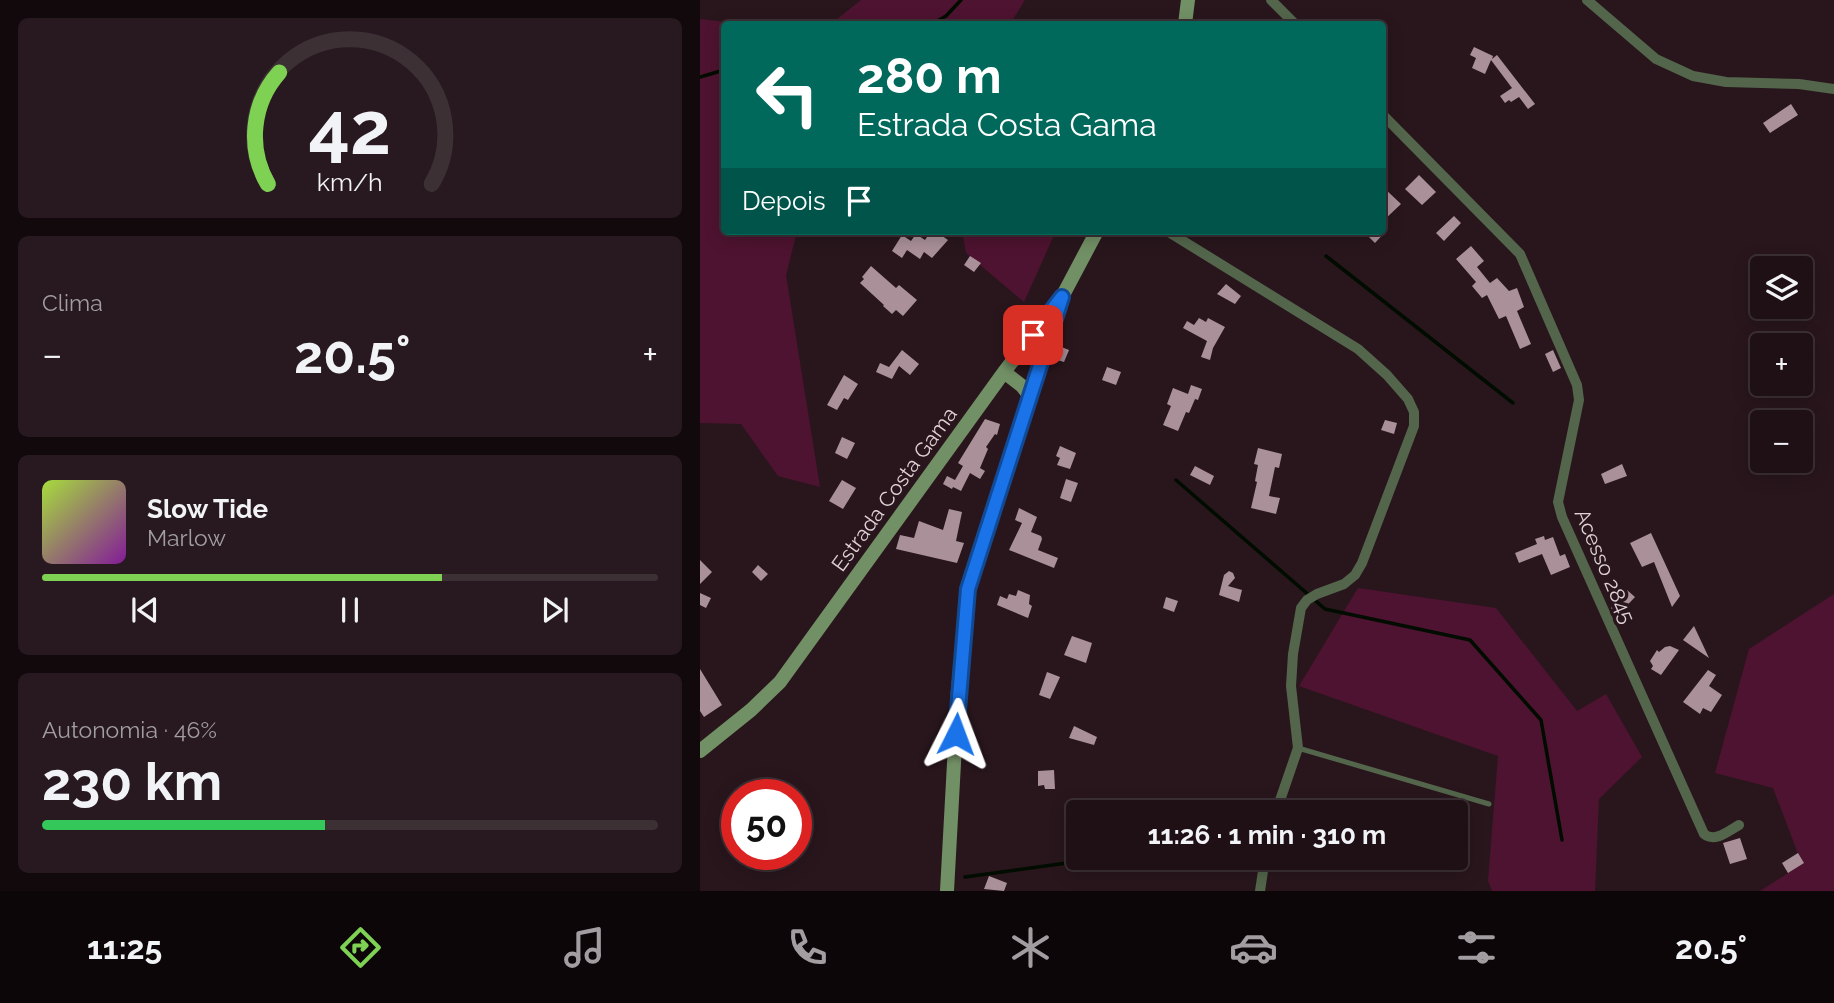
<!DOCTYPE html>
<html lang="pt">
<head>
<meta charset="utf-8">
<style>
	:root { --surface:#1f1016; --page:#27191f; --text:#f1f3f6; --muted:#a19da1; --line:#3c3035; --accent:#7ed153 }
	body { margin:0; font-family:Raleway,sans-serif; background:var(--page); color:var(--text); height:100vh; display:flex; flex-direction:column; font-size:26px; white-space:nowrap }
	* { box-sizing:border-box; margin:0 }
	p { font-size:23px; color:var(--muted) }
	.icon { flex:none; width:38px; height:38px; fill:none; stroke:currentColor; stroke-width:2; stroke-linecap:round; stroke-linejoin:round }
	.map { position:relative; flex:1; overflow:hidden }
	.sheet { display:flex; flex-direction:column; gap:18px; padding:18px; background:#11090c; width:700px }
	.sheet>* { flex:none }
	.guide { position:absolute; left:21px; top:21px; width:665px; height:214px; border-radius:7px; box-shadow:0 4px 18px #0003,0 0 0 2px var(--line); background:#00695c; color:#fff; overflow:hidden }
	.controls { position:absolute; left:1050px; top:256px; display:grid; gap:14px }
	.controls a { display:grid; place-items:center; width:63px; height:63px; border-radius:7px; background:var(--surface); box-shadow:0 4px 18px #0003,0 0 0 2px var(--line); font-size:35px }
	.speed { position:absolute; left:21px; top:779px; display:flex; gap:14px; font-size:35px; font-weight:700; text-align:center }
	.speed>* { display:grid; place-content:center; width:91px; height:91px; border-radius:50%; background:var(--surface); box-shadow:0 4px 18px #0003,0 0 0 2px var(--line); line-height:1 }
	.speed .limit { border:10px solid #d22; background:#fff; color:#111 }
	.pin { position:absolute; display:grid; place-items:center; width:60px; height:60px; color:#fff; margin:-30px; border-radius:14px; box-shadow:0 4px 10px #0006 }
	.me { position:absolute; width:77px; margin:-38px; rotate:3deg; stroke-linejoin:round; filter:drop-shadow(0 0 5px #0008) }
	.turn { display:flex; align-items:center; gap:24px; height:147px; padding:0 21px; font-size:32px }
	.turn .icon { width:91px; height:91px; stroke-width:2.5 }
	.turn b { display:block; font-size:49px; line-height:60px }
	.then { display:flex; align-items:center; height:66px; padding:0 21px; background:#0003; gap:14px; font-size:26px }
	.big { font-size:52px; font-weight:700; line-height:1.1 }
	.sheet .widget { flex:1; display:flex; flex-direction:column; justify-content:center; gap:10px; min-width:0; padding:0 24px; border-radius:10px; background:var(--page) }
	.sheet .dial { align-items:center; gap:0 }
	.dial svg { height:182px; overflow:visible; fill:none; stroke:var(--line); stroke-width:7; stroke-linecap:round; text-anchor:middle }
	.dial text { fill:var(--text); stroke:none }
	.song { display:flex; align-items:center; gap:21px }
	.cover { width:84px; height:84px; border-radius:10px; background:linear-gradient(135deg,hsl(80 70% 55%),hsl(290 70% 35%)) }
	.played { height:7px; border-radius:4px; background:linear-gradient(90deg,var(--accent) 65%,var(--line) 65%) }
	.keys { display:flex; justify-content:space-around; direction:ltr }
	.heat { display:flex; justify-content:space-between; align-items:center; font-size:38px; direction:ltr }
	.charge { height:10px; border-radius:5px; background:linear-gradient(90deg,#34c759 46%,var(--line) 0) }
	.trip { position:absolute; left:366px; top:800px; width:402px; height:70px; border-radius:7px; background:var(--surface); box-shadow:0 4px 18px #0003,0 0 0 2px var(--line); font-weight:700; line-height:70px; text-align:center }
	.menu { display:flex; height:112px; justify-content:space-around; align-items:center; background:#0c0609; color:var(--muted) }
	.menu .icon { width:49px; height:49px }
	.menu .active { color:var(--accent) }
	.menu b { font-size:32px; color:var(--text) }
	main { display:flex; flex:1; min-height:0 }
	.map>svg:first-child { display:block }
	.green { fill:#4e1330 }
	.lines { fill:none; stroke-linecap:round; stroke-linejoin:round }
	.stream { stroke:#000c00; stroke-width:3.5 }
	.building { fill:#aa9099 }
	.service { stroke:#53664b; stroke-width:5 }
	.minor { stroke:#53664b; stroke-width:10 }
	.secondary { stroke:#729065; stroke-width:14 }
	.route-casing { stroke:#114b97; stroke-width:18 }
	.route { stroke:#1a73e8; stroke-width:12 }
	.labels { text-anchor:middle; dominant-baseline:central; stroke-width:7; stroke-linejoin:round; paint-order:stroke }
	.street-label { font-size:21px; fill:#dfd1d6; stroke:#29161d }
</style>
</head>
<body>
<main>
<section class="sheet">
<div class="widget dial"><svg viewBox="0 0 100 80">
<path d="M14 69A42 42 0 1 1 86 69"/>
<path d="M14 69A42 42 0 0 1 19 20" stroke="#7ed153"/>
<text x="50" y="56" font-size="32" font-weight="700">42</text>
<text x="50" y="72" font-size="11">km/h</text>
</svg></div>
<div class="widget"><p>Clima</p>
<div class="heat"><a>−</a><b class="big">20.5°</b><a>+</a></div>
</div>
<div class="widget">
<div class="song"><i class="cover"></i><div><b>Slow Tide</b><p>Marlow</p></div></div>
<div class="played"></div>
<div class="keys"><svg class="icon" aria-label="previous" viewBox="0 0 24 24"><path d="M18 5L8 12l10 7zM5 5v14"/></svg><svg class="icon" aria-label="pause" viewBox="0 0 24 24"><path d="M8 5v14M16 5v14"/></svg><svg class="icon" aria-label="next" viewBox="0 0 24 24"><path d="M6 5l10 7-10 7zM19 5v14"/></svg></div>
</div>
<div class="widget"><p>Autonomia · 46%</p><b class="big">230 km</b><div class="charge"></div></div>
</section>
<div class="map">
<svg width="1134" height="891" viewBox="0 0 1134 891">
	<rect width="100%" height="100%" fill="#29161d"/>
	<!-- green -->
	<path class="green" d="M 161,0 L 325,0 L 310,24 L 131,24 Z
		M 0,19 L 43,24 L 24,24 L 24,231 L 97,231 L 86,275 L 120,487 L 78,476 L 41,424 L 0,423 Z
		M 262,231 L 356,231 L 324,302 L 266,253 Z
		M 658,588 L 796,608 L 877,711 L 906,694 L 942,757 L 899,799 L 895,891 L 792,891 L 788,881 L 798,756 L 599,686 Z
		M 1134,594 L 1134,891 L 1060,891 L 1102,864 L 1073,788 L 1015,773 L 1049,649 Z"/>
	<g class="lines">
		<!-- stream -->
		<path class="stream" d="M 232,24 L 246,16 L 261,0
			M 0,77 L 24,70
			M 626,256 L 813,403
			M 476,480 L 625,609 L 770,640 L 841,720 L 862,840
			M 265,877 L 396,859"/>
	</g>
	<!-- building -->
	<path class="building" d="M 774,47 L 793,56 L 792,59 L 797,55 L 835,104 L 828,109 L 819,97 L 811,102 L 809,100 L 805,103 L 800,96 L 812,88 L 791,60 L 785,74 L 772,68 L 776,58 L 770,55 Z
		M 1091,104 L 1098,115 L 1070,133 L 1063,123 Z
		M 719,175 L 736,192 L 722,205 L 705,189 Z
		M 682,186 L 701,204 L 682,222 Z
		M 754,216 L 761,223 L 744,241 L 736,233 Z
		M 231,231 L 235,231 L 248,240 L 232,258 L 224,252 L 220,259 L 207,250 L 202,258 L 192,251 L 202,235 L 211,241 L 216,234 L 225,240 Z
		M 663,231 L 686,231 L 675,243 Z
		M 771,246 L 784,261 L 777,267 L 790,283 L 797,278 L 809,291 L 817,288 L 824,307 L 817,311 L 831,344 L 820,349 L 806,316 L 799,319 L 787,295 L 782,298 L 772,286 L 776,282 L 756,259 Z
		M 270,256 L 281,263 L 274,272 L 264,265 Z
		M 171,266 L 196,288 L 199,285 L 217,300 L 203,316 L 196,310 L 192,314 L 183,306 L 184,305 L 160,283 L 164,279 L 162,277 Z
		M 526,284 L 541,296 L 535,304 L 517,294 Z
		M 499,318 L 506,322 L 508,318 L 525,327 L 513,348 L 510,360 L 501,357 L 507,341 L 483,328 L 487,321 L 494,325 Z
		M 359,346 L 369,350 L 364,362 L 354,359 Z
		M 202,350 L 219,364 L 210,375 L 199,366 L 192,379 L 176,372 L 180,363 L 189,367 Z
		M 853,350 L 861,368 L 853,372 L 845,354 Z
		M 407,367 L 421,372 L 416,385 L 402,380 Z
		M 144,375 L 158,384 L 148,400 L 144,398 L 137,410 L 127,405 Z
		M 491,385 L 502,389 L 498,400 L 495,399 L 489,413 L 486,412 L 478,431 L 463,425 L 471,406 L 467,404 L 473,388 L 488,394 Z
		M 285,419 L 300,424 L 297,435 L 295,434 L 286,447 L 288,449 L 280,468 L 285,471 L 280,479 L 270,473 L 261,491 L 253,487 L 252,489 L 243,484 L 247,476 L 255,480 L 263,466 L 258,463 Z
		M 685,420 L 697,423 L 694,434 L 681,430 Z
		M 142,437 L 155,443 L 147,459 L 135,453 Z
		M 360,446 L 376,453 L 370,469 L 357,465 L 360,458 L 356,456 Z
		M 558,448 L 582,454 L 579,468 L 575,467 L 569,496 L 580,498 L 576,514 L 551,508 L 557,482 L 555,481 L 558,465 L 554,464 Z
		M 922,464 L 927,476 L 905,484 L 901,474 Z
		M 495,466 L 514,476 L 510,485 L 490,475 Z
		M 366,479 L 378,483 L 371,502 L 360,498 Z
		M 142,480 L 156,488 L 143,509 L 129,501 Z
		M 319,508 L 337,517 L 331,532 L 341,536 L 342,539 L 338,550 L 358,558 L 354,568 L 309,550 L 322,523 L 315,520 Z
		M 249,509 L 262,512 L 256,541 L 264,543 L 257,563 L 196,549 L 200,535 L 214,538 L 219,521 L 243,530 Z
		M 951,533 L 980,596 L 972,607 L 954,562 L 942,567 L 930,543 Z
		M 844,536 L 845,540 L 853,537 L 860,556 L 865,554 L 870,567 L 851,575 L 842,554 L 819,563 L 815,553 L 837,544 L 835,539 Z
		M 0,560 L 12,572 L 0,584 Z
		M 58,565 L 68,574 L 61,581 L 52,572 Z
		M 529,571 L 533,573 L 535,578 L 528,586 L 542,590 L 539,602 L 519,595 L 524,575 Z
		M 318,590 L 330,595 L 329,604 L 332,606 L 328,618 L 297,605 L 300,596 L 307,599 L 309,594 L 316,596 Z
		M 927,590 L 935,597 L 918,615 L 911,608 Z
		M 0,593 L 11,598 L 6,608 L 0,605 Z
		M 466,597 L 478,601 L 474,612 L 463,608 Z
		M 994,626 L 1009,658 L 983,640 Z
		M 372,636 L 392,643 L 386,663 L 364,655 Z
		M 970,646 L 979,650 L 961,675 L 951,669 L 953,666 L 950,661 L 957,650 L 959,652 L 965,647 Z
		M 0,669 L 22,705 L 4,717 L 0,711 Z
		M 1008,670 L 1016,675 L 1009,686 L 1022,695 L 1011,712 L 1003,708 L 1000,714 L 983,702 Z
		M 347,672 L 360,677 L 350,699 L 339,695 Z
		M 374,726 L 397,737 L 394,745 L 369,738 Z
		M 354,770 L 355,789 L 345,789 L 344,785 L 338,786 L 338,771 Z
		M 1040,838 L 1047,859 L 1030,864 L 1023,843 Z
		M 1098,853 L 1104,863 L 1088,873 L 1082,863 Z
		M 289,876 L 307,883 L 304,891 L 284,889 Z"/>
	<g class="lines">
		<!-- service -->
		<path class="service" d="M 598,748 L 789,804"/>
		<!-- minor -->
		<path class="minor" d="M 571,0 L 595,24
			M 887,0 L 956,59 L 993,76 L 1026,82 L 1099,84 L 1134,89
			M 682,114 L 820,254 L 877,385 L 879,400 L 858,502 L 862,517 L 1004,834 C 1015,843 1028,831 1039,825
			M 467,231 L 658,349 L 687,375 L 708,399 L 714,412 L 714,426 L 662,563 L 655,575 L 644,584 L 617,594 L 607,600 L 601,608 L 593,654 L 591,686 L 598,748 L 576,812
			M 560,891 L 565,858"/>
		<!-- secondary -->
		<path class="secondary" d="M 485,24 L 488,0
			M 304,372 L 322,386 L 329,395
			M 0,751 L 51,710 L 80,682 L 304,372 L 362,297 L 397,231
			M 247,891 L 258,690 L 268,589 L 359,308"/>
	</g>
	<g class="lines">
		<!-- route casing -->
		<g class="route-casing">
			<path id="route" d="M 256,734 L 268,589 L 362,297 L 333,335"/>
		</g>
		<!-- route -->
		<use href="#route" class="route"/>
	</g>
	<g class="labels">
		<!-- street labels -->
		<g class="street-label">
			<text transform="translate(194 489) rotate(-54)">Estrada Costa Gama</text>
			<text transform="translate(905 566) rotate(67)">Acesso 2845</text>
		</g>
	</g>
</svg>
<div class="controls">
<a><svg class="icon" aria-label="layers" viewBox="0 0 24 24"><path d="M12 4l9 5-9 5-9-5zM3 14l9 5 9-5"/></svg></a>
<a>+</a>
<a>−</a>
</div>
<div class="speed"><div class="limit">50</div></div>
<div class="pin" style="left:333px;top:335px;background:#d93025"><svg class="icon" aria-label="arrive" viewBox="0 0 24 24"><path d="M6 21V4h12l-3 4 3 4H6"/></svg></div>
<svg class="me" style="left:256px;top:734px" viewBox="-20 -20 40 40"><path d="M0-17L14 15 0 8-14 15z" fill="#1a73e8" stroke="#fff" stroke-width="4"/></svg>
<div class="trip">11:26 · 1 min · 310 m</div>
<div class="guide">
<div class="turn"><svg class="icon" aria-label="left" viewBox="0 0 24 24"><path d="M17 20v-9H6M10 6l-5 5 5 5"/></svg><div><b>280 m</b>Estrada Costa Gama</div></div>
<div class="then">Depois<svg class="icon" aria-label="arrive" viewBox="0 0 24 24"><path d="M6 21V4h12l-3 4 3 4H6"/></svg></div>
</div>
</div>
</main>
<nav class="menu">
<b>11:25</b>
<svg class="icon active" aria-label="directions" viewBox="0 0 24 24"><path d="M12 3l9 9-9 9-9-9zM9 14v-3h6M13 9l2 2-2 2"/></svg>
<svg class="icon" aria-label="music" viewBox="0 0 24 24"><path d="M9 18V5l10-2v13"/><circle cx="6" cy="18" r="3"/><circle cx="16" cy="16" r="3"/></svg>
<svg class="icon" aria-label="phone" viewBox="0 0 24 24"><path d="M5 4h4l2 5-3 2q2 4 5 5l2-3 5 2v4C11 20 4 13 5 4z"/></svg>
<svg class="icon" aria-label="climate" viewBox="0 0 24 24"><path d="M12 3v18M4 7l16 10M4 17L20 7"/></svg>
<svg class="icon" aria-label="car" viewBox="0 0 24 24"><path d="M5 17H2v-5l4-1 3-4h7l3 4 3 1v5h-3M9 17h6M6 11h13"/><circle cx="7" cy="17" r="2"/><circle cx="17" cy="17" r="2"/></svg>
<svg class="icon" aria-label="filters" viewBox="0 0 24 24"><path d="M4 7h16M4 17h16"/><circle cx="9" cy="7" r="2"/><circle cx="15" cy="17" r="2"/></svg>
<b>20.5°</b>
</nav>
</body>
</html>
